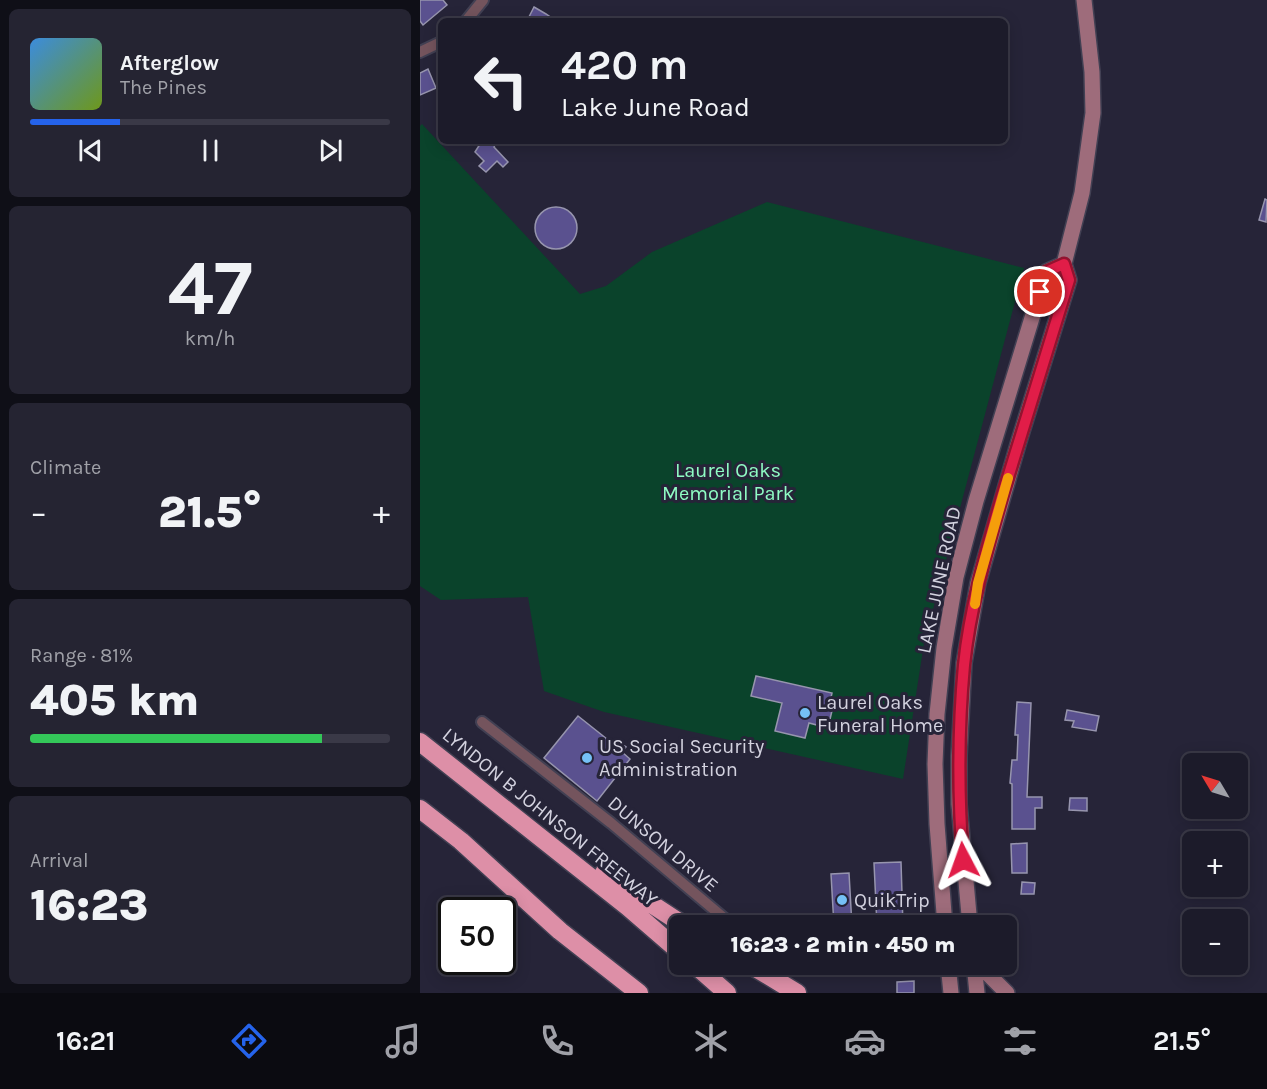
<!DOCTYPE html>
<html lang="en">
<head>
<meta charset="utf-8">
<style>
	:root { --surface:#1c1b2a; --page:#252432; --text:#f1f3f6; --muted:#a0a1a8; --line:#3a3947; --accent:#2563eb }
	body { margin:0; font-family:Karla,sans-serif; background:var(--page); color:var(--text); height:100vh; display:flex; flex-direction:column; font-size:22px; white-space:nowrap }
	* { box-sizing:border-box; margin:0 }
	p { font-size:20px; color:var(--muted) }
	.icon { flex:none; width:33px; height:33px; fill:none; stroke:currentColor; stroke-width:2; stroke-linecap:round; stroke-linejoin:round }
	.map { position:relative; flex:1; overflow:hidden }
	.sheet { display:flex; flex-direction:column; gap:9px; padding:9px; background:#0f0f17; width:420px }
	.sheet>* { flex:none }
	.banner { position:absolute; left:18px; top:18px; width:570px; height:126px; border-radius:9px; box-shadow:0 3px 15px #0003,0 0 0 2px var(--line); background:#1c1b2a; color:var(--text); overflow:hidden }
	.needle { width:39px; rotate:308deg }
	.tools { position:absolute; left:762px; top:753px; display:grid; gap:12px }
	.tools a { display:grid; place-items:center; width:66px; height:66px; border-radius:9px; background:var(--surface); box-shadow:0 3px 15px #0003,0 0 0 2px var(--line); font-size:30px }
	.speed { position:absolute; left:18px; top:897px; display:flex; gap:12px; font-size:30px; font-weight:700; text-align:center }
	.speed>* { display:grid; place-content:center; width:78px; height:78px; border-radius:50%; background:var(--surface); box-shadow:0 3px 15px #0003,0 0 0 2px var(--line); line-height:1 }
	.speed .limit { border:3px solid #111; border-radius:9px; background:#fff; color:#111 }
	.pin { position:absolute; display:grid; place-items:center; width:51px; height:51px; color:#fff; margin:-26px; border:3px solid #fff; border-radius:50%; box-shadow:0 2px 6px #0007 }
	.me { position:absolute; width:66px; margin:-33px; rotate:356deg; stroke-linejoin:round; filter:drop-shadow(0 0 4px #0008) }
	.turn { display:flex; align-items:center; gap:21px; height:126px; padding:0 24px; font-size:27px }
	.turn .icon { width:78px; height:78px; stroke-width:2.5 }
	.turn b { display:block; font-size:42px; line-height:51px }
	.big { font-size:45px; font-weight:800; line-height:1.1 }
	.sheet .tile { flex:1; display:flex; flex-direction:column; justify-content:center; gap:9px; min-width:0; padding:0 21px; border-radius:9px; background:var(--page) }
	.sheet .dial { align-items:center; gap:0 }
	.dial b { font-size:78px; line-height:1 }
	.song { display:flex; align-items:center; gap:18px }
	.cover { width:72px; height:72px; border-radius:9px; background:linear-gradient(135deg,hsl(210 70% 55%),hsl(80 70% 35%)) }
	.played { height:6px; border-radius:3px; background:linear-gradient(90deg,var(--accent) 25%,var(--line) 25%) }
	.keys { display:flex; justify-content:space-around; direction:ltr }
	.heat { display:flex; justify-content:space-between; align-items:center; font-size:33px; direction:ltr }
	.charge { height:9px; border-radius:4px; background:linear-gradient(90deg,#34c759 81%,var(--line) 0) }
	.trip { position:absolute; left:249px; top:915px; width:348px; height:60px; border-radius:9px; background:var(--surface); box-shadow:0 3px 15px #0003,0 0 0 2px var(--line); font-weight:800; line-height:60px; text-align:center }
	.dock { display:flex; height:96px; justify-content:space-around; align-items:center; background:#0b0b11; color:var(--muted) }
	.dock .icon { width:42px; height:42px }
	.dock .current { color:var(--accent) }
	.dock b { font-size:27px; color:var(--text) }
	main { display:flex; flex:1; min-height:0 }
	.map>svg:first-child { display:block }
	.green { fill:#0a432b }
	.building { fill:#5a518f; stroke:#9795ae; stroke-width:1.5 }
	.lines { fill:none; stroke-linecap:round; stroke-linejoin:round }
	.street-casing { stroke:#424053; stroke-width:14 }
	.secondary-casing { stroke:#424053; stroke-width:18 }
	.highway-casing { stroke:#424053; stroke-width:21 }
	.street { stroke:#74545d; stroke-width:10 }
	.secondary { stroke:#9e6c7b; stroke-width:15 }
	.highway { stroke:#dd8fa7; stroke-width:18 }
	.route-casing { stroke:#92132f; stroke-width:15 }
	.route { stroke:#e11d48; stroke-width:10 }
	.slow { stroke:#f59e0b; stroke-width:10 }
	.poi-dot { fill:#75c0f6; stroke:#262438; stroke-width:2 }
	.labels { text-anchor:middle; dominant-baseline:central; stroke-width:6; stroke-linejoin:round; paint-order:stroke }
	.park-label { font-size:20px; fill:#8ffcc4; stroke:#262438 }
	.street-label { font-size:20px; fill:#d3d2df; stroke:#262438 }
	.poi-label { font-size:20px; fill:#d3d2df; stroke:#262438; text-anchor:start }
</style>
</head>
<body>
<main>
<section class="sheet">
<div class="tile">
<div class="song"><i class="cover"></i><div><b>Afterglow</b><p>The Pines</p></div></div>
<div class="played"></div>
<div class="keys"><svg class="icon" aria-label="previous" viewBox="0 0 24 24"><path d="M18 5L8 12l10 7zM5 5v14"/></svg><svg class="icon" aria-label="pause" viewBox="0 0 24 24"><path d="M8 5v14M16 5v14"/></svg><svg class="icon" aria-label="next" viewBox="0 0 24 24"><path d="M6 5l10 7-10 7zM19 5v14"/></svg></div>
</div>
<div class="tile dial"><b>47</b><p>km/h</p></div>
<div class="tile"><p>Climate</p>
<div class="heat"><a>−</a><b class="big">21.5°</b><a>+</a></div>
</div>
<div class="tile"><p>Range · 81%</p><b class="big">405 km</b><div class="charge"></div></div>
<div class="tile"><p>Arrival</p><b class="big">16:23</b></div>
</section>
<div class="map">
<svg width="847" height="993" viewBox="0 0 847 993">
	<rect width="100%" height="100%" fill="#262438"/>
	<!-- green -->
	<path class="green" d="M 2,124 L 160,294 L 186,286 L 232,252 L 347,202 L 604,268 L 504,643 L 483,779 L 184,712 L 124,691 L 108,597 L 21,600 L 0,586 L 0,126 Z"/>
	<!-- building -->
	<path class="building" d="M 0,0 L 23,0 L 27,5 L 3,25 L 0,21 Z
		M 114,7 L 126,14 L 136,21 L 112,21 L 108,19 Z
		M 8,69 L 16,88 L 0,95 L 0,73 Z
		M 62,141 L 71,141 L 75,145 L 74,147 L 88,162 L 83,167 L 77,161 L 66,172 L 59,166 L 64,161 L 55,152 Z
		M 845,199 L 847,200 L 846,222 L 839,220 Z
		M115 228a21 21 0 1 1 42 0a21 21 0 1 1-42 0Z
		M 336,676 L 412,693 L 410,702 L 414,702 L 408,728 L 389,723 L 385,738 L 355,731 L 362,703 L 331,696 Z
		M 597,702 L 611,703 L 607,797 L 622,797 L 622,808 L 615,808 L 615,829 L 592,829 L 592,784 L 590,783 L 592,760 L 597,760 L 598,735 L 595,735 Z
		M 647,710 L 679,716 L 676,731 L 652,727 L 654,721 L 645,720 Z
		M 158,716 L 192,743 L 195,739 L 206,747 L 202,752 L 210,759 L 177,801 L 124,758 Z
		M 650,798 L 667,798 L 667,811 L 649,810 Z
		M 607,843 L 607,873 L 592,873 L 591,844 Z
		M 481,862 L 483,926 L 457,926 L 454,863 Z
		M 429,873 L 432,926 L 414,926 L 411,874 Z
		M 602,882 L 615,883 L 614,894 L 601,894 Z
		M 494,981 L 494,993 L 477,993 L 477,982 Z"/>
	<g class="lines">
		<!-- street casing -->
		<g class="street-casing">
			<path id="street" d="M 46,21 L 63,0
				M 0,52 L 21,42
				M 62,722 L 191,823 L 304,918 L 316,926"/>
		</g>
		<!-- secondary casing -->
		<g class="secondary-casing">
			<path id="secondary" d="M 525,926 L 517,824 L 515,764 L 517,714 L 524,648 L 536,577 L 556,501 L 626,272 L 644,264
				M 550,926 L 539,804 L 539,756 L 544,663 L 558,583 L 599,441 L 649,280 L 644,264 L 662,193 L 673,113 L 672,72 L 664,0
				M 528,964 L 531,993
				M 554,964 L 557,993
				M 558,964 L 587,993"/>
		</g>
		<!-- highway casing -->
		<g class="highway-casing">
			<path id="highway" d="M 0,742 L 208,907 L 260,952
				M 0,809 L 41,841 L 140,931 L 219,993
				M 184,873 L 265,926
				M 274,964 L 307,993
				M 329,964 L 377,993"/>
		</g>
		<!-- street -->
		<use href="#street" class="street"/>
		<!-- secondary -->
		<use href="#secondary" class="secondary"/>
		<!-- highway -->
		<use href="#highway" class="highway"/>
	</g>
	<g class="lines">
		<!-- route casing -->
		<g class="route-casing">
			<path id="route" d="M 543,860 C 538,795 538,730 544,665 C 550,608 566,552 582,497 C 604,424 627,352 649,280 L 644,264 L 626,272 L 620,292"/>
		</g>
		<!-- route -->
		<use href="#route" class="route"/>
		<!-- slow -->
		<path class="slow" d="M 555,604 L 558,583 L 588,478"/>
	</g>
	<!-- markers -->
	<g class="poi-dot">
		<circle cx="385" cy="713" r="6"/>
		<circle cx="167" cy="758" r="6"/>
		<circle cx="422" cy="900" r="6"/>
	</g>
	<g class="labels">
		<!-- park labels -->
		<g class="park-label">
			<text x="308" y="470">Laurel Oaks<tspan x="308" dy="23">Memorial Park</tspan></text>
		</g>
		<!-- street labels -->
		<g class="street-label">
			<text transform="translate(519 580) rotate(-78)">LAKE JUNE ROAD</text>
			<text transform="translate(130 817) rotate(39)">LYNDON B JOHNSON FREEWAY</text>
			<text transform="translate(243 844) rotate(40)">DUNSON DRIVE</text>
		</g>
		<!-- poi labels -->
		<g class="poi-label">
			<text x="397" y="702">Laurel Oaks<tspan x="397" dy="23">Funeral Home</tspan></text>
			<text x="179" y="746">US Social Security<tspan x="179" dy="23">Administration</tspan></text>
			<text x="434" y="900">QuikTrip</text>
		</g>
	</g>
</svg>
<div class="tools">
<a><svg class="needle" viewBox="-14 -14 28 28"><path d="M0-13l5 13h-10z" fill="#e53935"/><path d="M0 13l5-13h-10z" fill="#a0a1a8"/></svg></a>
<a>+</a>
<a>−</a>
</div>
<div class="speed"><div class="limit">50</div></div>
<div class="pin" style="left:620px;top:292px;background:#d93025"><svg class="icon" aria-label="arrive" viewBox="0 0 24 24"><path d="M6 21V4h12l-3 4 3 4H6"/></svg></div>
<svg class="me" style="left:543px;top:860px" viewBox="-20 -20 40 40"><path d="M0-17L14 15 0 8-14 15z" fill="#e11d48" stroke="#fff" stroke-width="4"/></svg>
<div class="trip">16:23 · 2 min · 450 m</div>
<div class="banner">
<div class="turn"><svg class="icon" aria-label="left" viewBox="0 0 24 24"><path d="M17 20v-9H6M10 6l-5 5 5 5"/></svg><div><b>420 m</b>Lake June Road</div></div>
</div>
</div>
</main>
<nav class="dock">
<b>16:21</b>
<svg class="icon current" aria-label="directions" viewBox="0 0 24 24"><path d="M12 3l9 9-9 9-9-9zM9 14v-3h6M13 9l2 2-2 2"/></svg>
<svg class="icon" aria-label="music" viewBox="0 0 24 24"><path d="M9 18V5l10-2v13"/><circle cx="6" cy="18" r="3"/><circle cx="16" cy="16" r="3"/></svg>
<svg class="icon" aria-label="phone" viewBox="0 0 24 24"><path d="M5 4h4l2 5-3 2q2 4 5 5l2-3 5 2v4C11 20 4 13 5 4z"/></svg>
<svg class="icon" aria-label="climate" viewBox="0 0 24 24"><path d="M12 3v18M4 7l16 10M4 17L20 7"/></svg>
<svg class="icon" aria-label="car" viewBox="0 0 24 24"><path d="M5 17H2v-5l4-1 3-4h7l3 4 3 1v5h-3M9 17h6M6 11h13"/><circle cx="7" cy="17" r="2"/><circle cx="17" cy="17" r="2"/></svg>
<svg class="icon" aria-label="filters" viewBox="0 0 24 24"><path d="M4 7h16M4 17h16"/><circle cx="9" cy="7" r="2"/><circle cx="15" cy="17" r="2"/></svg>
<b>21.5°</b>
</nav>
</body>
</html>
